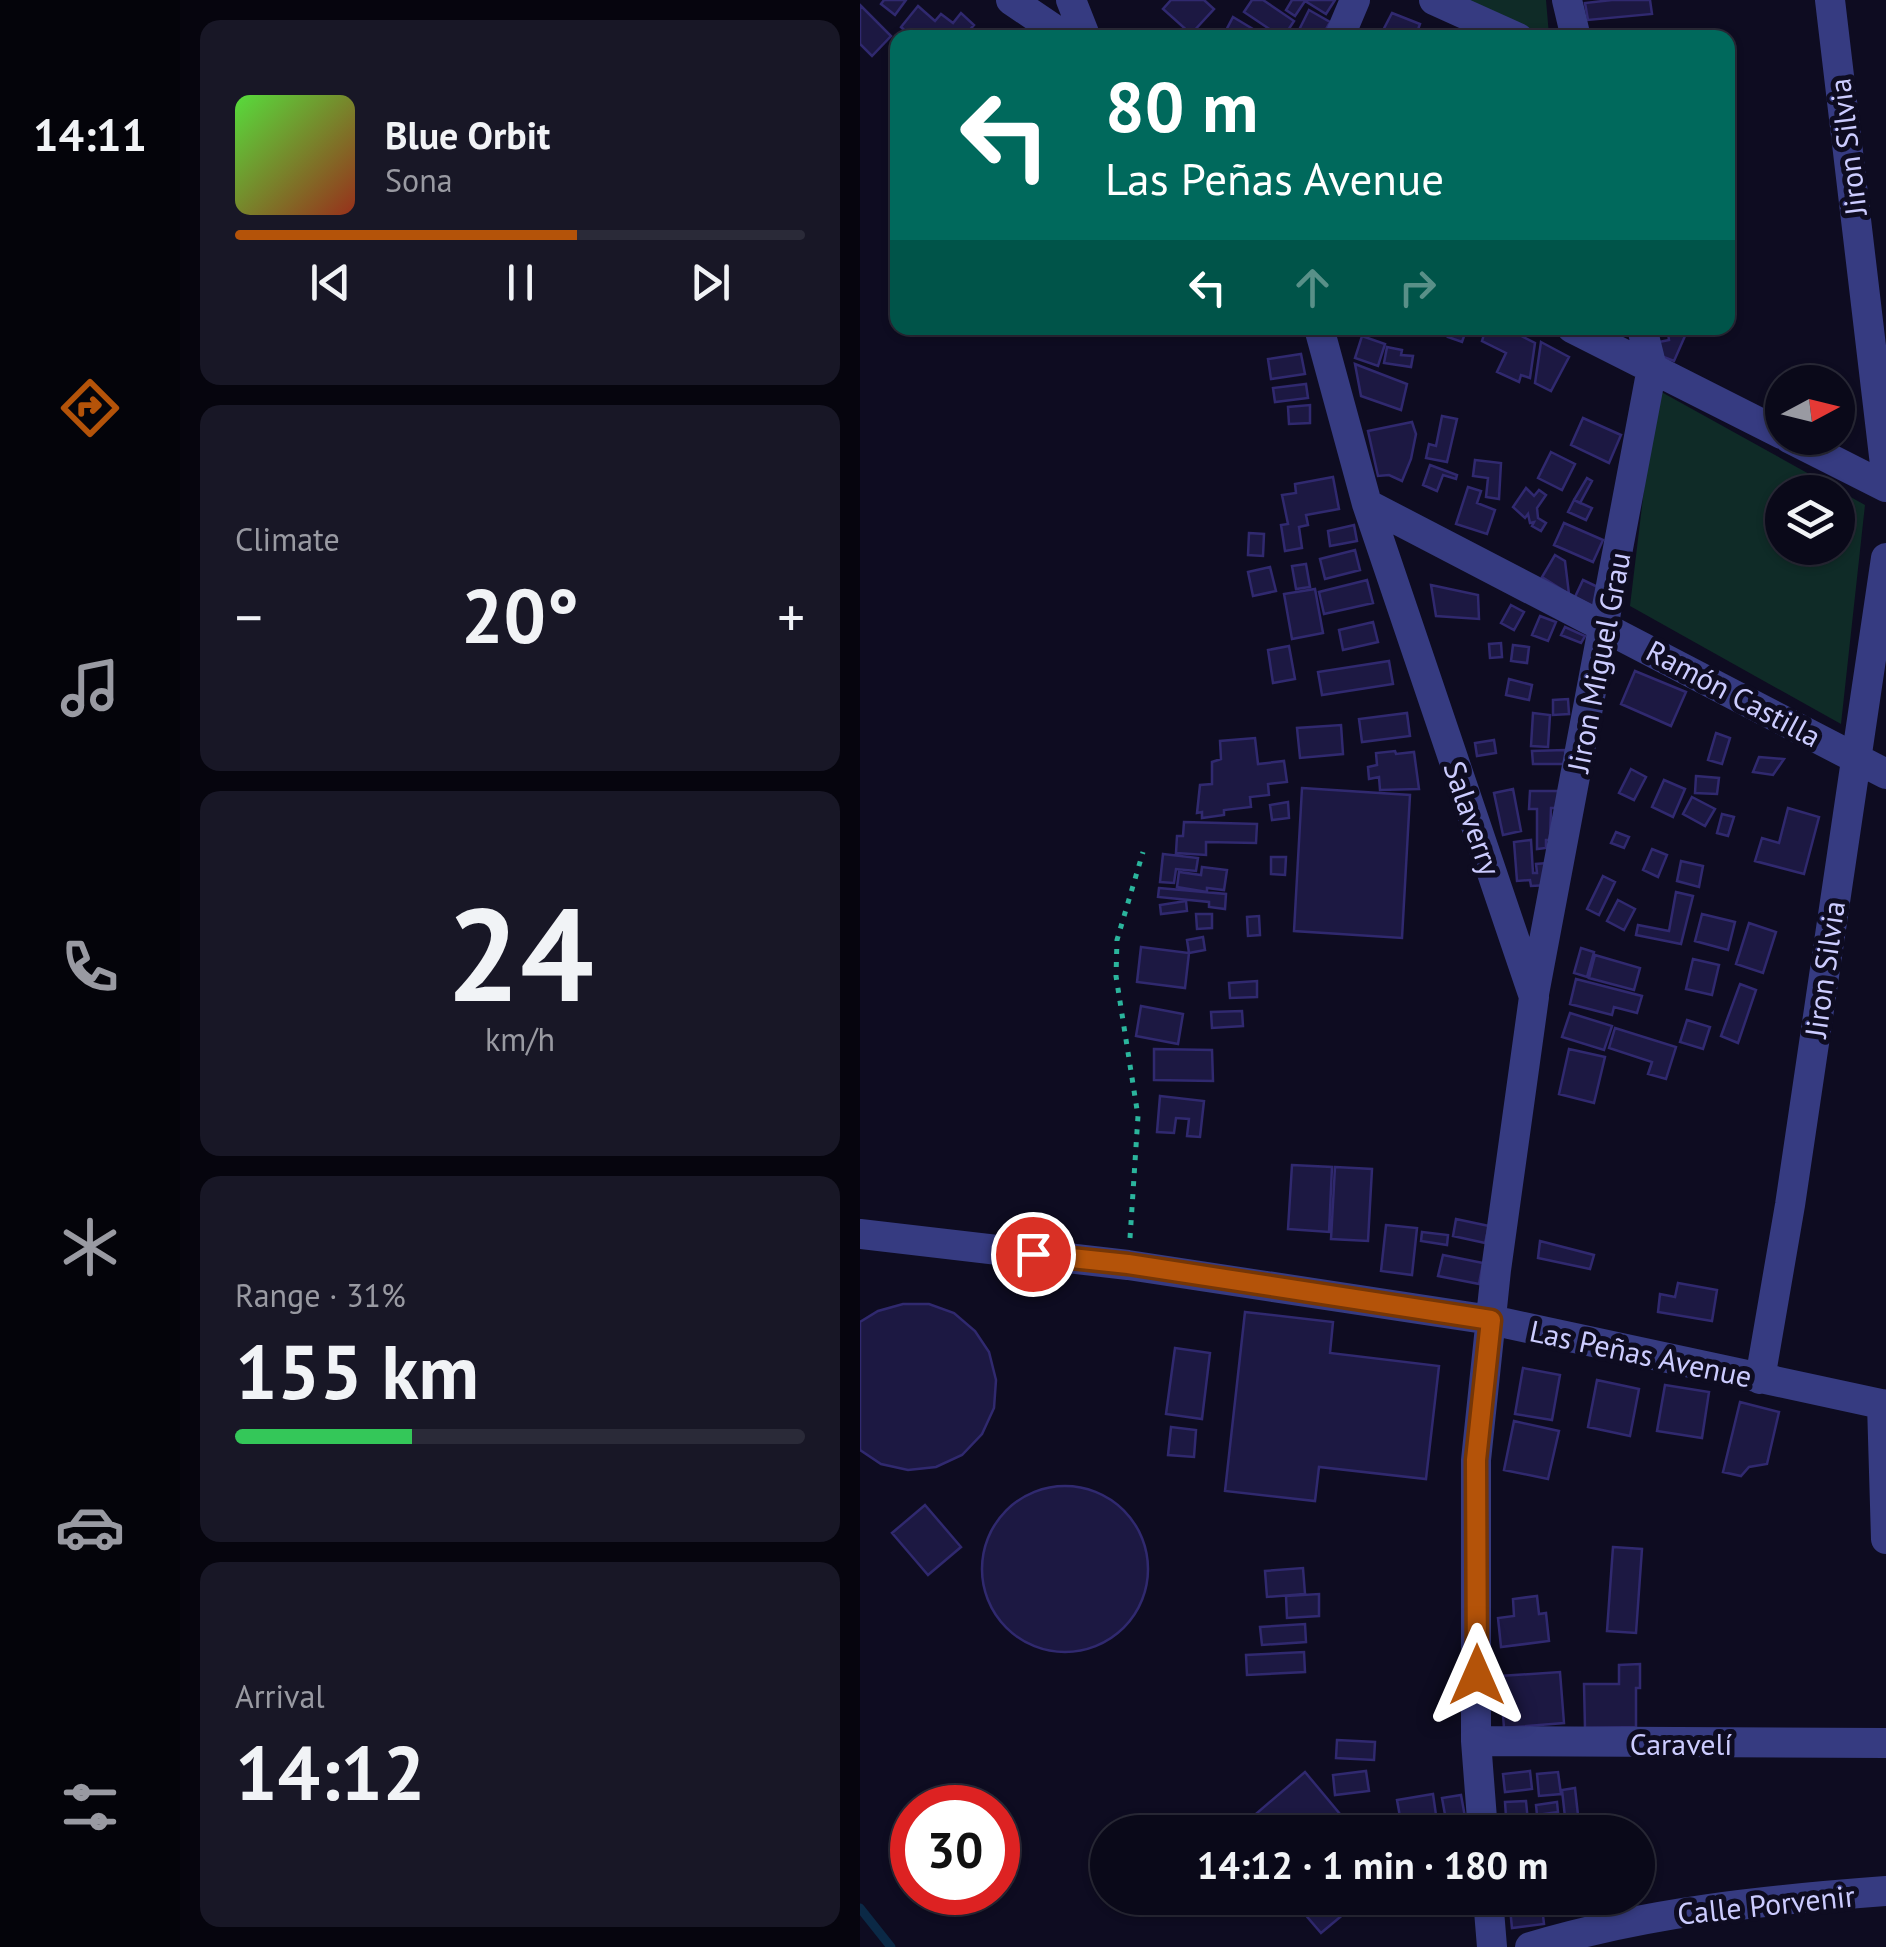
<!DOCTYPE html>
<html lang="en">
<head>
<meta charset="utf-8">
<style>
	:root { --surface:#0a0919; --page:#181726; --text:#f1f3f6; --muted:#999aa2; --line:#2a2a38; --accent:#b45309 }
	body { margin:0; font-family:"PT Sans",sans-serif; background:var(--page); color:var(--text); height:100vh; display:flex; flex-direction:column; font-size:38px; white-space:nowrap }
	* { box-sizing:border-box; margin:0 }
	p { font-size:32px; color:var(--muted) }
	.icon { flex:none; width:55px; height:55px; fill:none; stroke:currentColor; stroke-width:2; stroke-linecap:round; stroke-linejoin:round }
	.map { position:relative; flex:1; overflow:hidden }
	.panel { display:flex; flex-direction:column; gap:20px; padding:20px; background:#06050e; width:680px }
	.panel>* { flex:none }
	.hud { position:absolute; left:30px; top:30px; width:845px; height:305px; border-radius:20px; box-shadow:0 2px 8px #0004,0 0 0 2px var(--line); background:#00695c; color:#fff; overflow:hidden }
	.needle { width:65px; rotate:83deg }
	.fabs { position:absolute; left:905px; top:365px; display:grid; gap:20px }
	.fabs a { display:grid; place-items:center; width:90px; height:90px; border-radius:50%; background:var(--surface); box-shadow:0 2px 8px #0004,0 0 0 2px var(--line); font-size:50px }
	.speed { position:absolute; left:30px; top:1785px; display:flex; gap:20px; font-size:50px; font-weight:700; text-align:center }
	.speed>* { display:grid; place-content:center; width:130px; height:130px; border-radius:50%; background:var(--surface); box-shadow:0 2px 8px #0004,0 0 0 2px var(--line); line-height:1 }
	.speed .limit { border:15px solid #d22; background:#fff; color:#111 }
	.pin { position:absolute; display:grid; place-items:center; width:85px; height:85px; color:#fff; margin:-42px; border:5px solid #fff; border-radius:50%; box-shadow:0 2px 10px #0007 }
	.me { position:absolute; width:110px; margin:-55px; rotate:0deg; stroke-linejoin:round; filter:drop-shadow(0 0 8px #0008) }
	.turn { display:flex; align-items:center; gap:35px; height:210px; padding:0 50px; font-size:45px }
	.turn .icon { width:130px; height:130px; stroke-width:2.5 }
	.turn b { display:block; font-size:70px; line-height:85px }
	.lanes { display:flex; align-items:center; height:95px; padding:0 50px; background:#0003; justify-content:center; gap:50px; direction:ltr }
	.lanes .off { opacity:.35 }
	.big { font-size:75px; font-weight:600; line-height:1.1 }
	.panel .card { flex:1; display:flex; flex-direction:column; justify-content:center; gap:15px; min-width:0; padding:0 35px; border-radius:20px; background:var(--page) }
	.panel .dial { align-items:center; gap:0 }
	.dial b { font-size:130px; line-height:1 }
	.song { display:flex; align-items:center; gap:30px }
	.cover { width:120px; height:120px; border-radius:15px; background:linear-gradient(135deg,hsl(110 70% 55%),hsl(10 70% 35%)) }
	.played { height:10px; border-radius:5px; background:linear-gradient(90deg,var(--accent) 60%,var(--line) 60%) }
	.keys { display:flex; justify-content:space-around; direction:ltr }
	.heat { display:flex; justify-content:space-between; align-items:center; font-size:55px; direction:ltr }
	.charge { height:15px; border-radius:8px; background:linear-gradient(90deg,#34c759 31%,var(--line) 0) }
	.trip { position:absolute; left:230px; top:1815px; width:565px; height:100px; border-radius:50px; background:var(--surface); box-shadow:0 2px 8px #0004,0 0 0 2px var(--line); font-weight:600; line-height:100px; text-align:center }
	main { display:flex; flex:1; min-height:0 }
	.menu { display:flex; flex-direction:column; width:180px; justify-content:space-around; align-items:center; background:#04040a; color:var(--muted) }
	.menu .icon { width:70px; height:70px }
	.menu .selected { color:var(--accent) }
	.menu b { font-size:45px; color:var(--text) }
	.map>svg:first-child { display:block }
	.green { fill:#0f2b27; fill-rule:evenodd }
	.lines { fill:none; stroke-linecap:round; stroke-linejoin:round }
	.stream { stroke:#0b2946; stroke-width:9 }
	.building { fill:#1c1842; stroke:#30296f; stroke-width:2.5 }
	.path { stroke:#2bb59d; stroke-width:5; stroke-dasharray:5 8; stroke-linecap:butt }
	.minor { stroke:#363b81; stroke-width:30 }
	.route-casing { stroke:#753606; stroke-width:25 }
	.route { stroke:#b45309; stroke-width:18 }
	.labels { text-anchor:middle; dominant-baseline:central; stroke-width:10; stroke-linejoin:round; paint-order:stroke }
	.street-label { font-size:30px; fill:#ccf; stroke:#0e0c21 }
</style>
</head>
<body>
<main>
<nav class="menu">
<b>14:11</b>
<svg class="icon selected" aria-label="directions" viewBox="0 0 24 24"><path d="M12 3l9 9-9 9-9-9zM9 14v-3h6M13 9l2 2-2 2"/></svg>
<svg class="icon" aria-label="music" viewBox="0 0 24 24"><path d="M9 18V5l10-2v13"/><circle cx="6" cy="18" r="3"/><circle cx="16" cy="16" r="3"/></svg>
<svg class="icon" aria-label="phone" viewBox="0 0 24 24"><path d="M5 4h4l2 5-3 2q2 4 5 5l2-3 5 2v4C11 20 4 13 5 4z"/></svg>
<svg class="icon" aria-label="climate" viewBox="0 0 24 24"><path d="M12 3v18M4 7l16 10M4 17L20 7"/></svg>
<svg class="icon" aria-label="car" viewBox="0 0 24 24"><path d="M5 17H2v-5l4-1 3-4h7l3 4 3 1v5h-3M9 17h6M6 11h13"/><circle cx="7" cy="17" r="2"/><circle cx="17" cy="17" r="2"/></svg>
<svg class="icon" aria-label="filters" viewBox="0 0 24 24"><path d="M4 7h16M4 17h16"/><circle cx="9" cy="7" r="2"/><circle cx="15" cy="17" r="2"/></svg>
</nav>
<section class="panel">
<div class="card">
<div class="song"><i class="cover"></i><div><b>Blue Orbit</b><p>Sona</p></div></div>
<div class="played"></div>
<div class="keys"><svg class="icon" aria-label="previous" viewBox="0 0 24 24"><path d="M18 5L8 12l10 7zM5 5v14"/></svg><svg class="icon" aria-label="pause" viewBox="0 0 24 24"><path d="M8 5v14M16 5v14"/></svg><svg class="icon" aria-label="next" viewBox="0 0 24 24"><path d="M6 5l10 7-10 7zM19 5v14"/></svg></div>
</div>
<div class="card"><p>Climate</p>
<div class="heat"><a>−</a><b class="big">20°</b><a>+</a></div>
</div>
<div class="card dial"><b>24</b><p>km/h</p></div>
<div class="card"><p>Range · 31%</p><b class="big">155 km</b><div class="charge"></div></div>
<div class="card"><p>Arrival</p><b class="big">14:12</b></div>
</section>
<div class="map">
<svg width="1026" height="1947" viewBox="0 0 1026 1947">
	<rect width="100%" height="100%" fill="#0e0c21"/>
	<!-- green -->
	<path class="green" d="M 604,0 L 686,0 L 689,35 L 683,36 Z
		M 796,389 L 1005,505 L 981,724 L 770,606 ZM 922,492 L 978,492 L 978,548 L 922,548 Z"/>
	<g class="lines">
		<!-- stream -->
		<path class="stream" d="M 0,1908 L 31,1947"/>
	</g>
	<!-- building -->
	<path class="building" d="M 24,0 L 46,0 L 35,15 L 21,4 Z
		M 311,0 L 344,0 L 354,9 L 331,34 L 303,9 Z
		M 392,0 L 403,0 L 434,21 L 423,38 L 384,12 Z
		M 432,0 L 475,0 L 466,14 L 445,1 L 435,16 L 426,10 Z
		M 752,0 L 790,0 L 792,14 L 728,20 L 725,3 Z
		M 0,5 L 31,36 L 12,56 L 0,44 Z
		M 58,6 L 75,21 L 81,14 L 93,23 L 101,13 L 114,25 L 106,34 L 111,38 L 53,38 L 41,27 Z
		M 449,10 L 470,22 L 461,38 L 452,38 L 439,30 Z
		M 532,13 L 560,24 L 555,38 L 519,38 Z
		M 373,17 L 408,38 L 362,38 Z
		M 592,328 L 607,328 L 602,342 L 588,337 Z
		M 626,328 L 646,328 L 675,343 L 670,378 L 661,375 L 659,382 L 637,372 L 646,353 L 622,341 Z
		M 792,328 L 817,328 L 815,334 L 825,336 L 814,361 L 801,356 L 799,342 L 809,340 L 808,333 L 794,333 Z
		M 502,336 L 525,344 L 518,366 L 495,358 Z
		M 681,342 L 709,357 L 691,391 L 675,383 Z
		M 527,347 L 542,350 L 541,355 L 553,356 L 551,367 L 524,363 Z
		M 441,354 L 445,374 L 411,379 L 408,359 Z
		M 495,364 L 547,384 L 541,410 L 501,396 Z
		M 446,384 L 448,398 L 415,402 L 413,388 Z
		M 450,405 L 450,423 L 429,424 L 428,407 Z
		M 582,416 L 597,419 L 587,462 L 566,458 L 569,444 L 576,446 Z
		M 723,418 L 761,435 L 749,463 L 711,445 Z
		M 552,422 L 556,434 L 551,459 L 542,481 L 529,475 L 518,476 L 508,431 Z
		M 691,452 L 715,464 L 702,490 L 678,478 Z
		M 615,460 L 641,463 L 639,499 L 626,497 L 628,478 L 613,476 Z
		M 570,465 L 597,475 L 596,479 L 583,475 L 577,491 L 563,485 Z
		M 473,477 L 479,509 L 446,515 L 448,525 L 439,527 L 442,548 L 425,551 L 421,525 L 428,524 L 422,495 L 436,493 L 435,484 Z
		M 727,478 L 732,481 L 720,503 L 714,500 Z
		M 608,487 L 621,491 L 617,503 L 635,510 L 627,534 L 596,524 Z
		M 666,488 L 674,496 L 679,490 L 686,495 L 677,508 L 678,518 L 686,523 L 681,531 L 672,526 L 674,522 L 670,523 L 668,514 L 665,518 L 653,507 Z
		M 714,500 L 732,508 L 726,520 L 708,512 Z
		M 704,523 L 743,540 L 733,562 L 694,545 Z
		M 494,525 L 497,541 L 470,546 L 468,531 Z
		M 389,533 L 404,534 L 403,556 L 388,555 Z
		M 495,550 L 500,570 L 465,579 L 460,559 Z
		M 695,555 L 705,561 L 709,594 L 682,577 Z
		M 446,564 L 450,587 L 436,589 L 432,566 Z
		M 410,567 L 416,591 L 393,596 L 388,572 Z
		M 507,580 L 513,603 L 464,614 L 459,592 Z
		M 723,580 L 742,589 L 737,608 L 715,597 Z
		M 571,585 L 618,595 L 619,619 L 576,616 Z
		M 455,589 L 463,633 L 432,639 L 424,594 Z
		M 651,605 L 664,612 L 654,630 L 641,623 Z
		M 680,616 L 696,622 L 688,641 L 672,635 Z
		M 513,622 L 518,642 L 483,650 L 479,630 Z
		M 705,627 L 725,636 L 721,643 L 701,635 Z
		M 641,643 L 642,657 L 630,658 L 629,644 Z
		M 653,645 L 669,647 L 667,663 L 651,661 Z
		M 429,646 L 435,679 L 413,683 L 408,650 Z
		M 529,661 L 533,684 L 462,695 L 458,672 Z
		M 775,671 L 826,692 L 811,726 L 761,704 Z
		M 649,679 L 672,685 L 669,700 L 646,695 Z
		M 708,699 L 709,714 L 693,715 L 693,700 Z
		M 547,713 L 550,736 L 502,742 L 499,719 Z
		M 673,713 L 690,715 L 688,747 L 671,746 Z
		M 481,725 L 483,754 L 440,758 L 437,728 Z
		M 856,733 L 870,738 L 862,764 L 848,760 Z
		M 395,738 L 398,764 L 424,761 L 427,782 L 408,784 L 409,795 L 390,797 L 391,807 L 364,810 L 364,815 L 342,818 L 342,812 L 337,813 L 340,785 L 352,784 L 352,762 L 361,759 L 360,741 Z
		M 634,740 L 636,753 L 617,756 L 615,743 Z
		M 705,750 L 706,764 L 673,764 L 672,751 Z
		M 535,751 L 536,754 L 554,752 L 559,789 L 520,790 L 519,777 L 509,779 L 508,767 L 517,765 L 516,753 Z
		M 899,757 L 924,759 L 913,775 L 893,772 Z
		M 771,769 L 786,777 L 774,800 L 759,793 Z
		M 836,776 L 859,778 L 857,794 L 835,793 Z
		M 804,780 L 825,789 L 813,817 L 792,807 Z
		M 442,788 L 550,795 L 542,938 L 434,931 Z
		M 653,789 L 661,831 L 643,835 L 634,793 Z
		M 670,791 L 698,791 L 698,808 L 691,808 L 690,840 L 686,840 L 686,848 L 677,849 L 677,809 L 669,809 Z
		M 832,797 L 855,809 L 845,826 L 823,814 Z
		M 428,802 L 429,818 L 412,820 L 410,805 Z
		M 928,808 L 959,817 L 944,874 L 895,861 L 902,838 L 919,843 Z
		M 862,814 L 874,817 L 868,836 L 857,833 Z
		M 324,822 L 397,824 L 396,843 L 346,842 L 346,855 L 316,853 L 317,836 L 323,836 Z
		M 756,832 L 769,837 L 764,848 L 751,843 Z
		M 671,840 L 673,873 L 677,873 L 676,864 L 687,863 L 689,885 L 671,886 L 670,880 L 657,881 L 654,842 Z
		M 792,849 L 807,855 L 798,877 L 783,870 Z
		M 303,854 L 338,858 L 336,871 L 316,869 L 314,883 L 300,882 Z
		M 411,857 L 426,857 L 425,875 L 411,874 Z
		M 821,861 L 843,866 L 839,887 L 817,881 Z
		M 342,867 L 367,870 L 364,890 L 347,888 L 347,892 L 317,887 L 319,872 L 341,875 Z
		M 743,876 L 755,882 L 739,915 L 727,909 Z
		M 299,888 L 366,894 L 365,909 L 349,907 L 349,902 L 298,897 Z
		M 816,892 L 833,896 L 821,944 L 776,935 L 778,925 L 809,931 Z
		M 758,900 L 775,909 L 764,930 L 747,921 Z
		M 326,901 L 327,911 L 301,914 L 300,905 Z
		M 336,914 L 352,914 L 352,928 L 337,929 Z
		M 842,914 L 875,922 L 868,950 L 835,941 Z
		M 399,916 L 400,935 L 388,936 L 387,917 Z
		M 889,923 L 916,932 L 903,973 L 876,964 Z
		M 343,937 L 345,950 L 329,953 L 327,940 Z
		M 281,947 L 329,953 L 325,988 L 277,982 Z
		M 721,948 L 734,952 L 727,977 L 714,973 Z
		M 735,955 L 780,968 L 774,990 L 729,978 Z
		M 833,959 L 859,965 L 852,995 L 826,989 Z
		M 716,979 L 782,996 L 777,1013 L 754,1007 L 752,1015 L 710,1004 Z
		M 397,981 L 397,997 L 370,998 L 369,983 Z
		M 880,984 L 896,990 L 878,1043 L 861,1036 Z
		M 281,1006 L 323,1014 L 318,1044 L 276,1036 Z
		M 382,1011 L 383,1026 L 352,1028 L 351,1012 Z
		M 710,1013 L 752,1026 L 744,1050 L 702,1037 Z
		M 827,1020 L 850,1027 L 843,1049 L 820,1042 Z
		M 755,1028 L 816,1047 L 806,1079 L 788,1074 L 792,1062 L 749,1048 Z
		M 294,1049 L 352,1050 L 353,1081 L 294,1080 Z
		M 709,1049 L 745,1057 L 734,1103 L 699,1094 Z
		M 300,1096 L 344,1101 L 340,1137 L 327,1136 L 329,1119 L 316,1118 L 314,1133 L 297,1132 Z
		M 432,1165 L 472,1167 L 469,1232 L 428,1229 Z
		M 475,1167 L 512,1169 L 508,1241 L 471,1239 Z
		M 596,1219 L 629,1226 L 625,1243 L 593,1236 Z
		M 526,1225 L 557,1228 L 552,1275 L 521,1271 Z
		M 562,1232 L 588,1235 L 587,1245 L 561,1241 Z
		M 680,1241 L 734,1255 L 730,1269 L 678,1258 Z
		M 583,1255 L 623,1263 L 619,1284 L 578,1276 Z
		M 818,1283 L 857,1290 L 852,1321 L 798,1312 L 800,1294 L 815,1297 Z
		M 43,1304 L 69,1304 L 94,1313 L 115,1331 L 129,1352 L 136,1380 L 134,1408 L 122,1434 L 102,1455 L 76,1467 L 48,1470 L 21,1464 L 0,1450 L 0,1322 L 18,1311 Z
		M 385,1312 L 473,1322 L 470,1353 L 579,1366 L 566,1479 L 459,1467 L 455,1501 L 365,1491 Z
		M 315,1348 L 350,1353 L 342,1419 L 306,1414 Z
		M 663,1368 L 700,1375 L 692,1420 L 655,1414 Z
		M 737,1380 L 779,1389 L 770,1436 L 728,1427 Z
		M 805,1385 L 849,1392 L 842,1438 L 797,1431 Z
		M 880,1402 L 919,1412 L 907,1464 L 889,1467 L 881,1476 L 863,1472 Z
		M 654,1421 L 699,1431 L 688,1479 L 644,1470 Z
		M 311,1427 L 336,1430 L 334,1457 L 308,1455 Z
		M122 1569a83 83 0 1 1 166 0a83 83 0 1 1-166 0Z
		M 65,1505 L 101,1547 L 68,1575 L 32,1533 Z
		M 753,1547 L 782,1549 L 776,1633 L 747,1631 Z
		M 443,1568 L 445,1594 L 407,1597 L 405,1571 Z
		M 459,1594 L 459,1616 L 427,1618 L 426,1596 Z
		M 677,1596 L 679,1614 L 686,1613 L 689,1641 L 641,1647 L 638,1618 L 654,1616 L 653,1599 Z
		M 445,1624 L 446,1642 L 402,1645 L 400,1627 Z
		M 444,1652 L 445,1672 L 387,1675 L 386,1655 Z
		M 780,1664 L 780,1688 L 776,1688 L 776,1727 L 725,1728 L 724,1684 L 759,1684 L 759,1665 Z
		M 700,1672 L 704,1723 L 644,1728 L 640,1676 Z
		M 477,1740 L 515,1742 L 514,1760 L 476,1758 Z
		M 506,1771 L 509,1791 L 475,1795 L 473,1775 Z
		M 670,1771 L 672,1789 L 645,1792 L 643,1774 Z
		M 445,1772 L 495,1832 L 377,1832 L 376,1831 Z
		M 698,1772 L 701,1794 L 679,1796 L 677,1774 Z
		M 715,1788 L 718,1815 L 705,1817 L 702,1790 Z
		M 573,1794 L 577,1822 L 542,1828 L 537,1800 Z
		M 601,1795 L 605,1817 L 586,1820 L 582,1798 Z
		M 666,1801 L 669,1832 L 647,1832 L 645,1802 Z
		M 697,1802 L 698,1812 L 677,1815 L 676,1805 Z
		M 431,1898 L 503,1898 L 461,1933 Z
		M 649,1898 L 681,1898 L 684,1924 L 652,1928 Z"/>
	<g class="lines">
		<!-- path -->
		<path class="path" d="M 270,1238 L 278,1116 L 256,976 L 257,940 L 283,852"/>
		<!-- minor -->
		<path class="minor" d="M 151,0 L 207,38
			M 211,0 L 226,38
			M 574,0 L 658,38
			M 707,0 L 716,38
			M 970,0 L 1026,473
			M 479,38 L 495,0
			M 459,328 L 507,504 L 674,997 L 636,1270 L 616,1460 L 616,1741 L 623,1832
			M 712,328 L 922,434
			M 929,438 L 1026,487
			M 507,504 L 1026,774
			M 674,994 L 792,368 L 782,328
			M 0,1234 L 268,1265 L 631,1320 L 1026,1405
			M 900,1379 L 930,1205 L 1026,558
			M 1022,1404 L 1026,1539
			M 616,1741 L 1026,1743
			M 628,1898 L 632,1947
			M 670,1947 C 787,1912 905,1900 1026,1891"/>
	</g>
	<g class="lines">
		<!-- route casing -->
		<g class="route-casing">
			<path id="route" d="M 173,1254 L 268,1264 L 631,1320 L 616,1460 L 617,1675"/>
		</g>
		<!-- route -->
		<use href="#route" class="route"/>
	</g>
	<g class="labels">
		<!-- street labels -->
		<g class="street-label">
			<text transform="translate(987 147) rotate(-97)">Jiron Silvia</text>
			<text transform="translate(738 662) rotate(-79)">Jiron Miguel Grau</text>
			<text transform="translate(874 693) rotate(28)">Ramón Castilla</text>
			<text transform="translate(613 818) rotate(71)">Salaverry</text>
			<text transform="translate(964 969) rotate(-82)">Jiron Silvia</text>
			<text transform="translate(781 1353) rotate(12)">Las Peñas Avenue</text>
			<text x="821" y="1743">Caravelí</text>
			<text transform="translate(906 1904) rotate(-6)">Calle Porvenir</text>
		</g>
	</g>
</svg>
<div class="fabs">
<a><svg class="needle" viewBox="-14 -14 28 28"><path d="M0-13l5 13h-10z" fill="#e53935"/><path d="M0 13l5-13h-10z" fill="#999aa2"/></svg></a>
<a><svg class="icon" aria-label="layers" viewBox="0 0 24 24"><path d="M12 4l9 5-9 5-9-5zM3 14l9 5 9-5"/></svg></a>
</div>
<div class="speed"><div class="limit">30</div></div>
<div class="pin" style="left:173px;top:1254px;background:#d93025"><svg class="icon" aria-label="arrive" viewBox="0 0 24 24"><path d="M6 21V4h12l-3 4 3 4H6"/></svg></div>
<svg class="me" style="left:617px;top:1675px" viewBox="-20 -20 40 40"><path d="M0-17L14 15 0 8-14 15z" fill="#b45309" stroke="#fff" stroke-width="4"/></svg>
<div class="trip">14:12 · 1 min · 180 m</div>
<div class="hud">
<div class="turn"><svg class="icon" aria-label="left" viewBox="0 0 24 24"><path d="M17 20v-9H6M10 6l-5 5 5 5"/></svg><div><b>80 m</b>Las Peñas Avenue</div></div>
<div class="lanes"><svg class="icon" aria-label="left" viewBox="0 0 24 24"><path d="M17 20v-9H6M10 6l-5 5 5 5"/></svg><svg class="icon off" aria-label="ahead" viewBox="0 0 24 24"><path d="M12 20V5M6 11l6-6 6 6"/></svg><svg class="icon off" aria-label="right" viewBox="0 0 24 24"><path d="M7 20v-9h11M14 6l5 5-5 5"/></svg></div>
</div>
</div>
</main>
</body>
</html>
